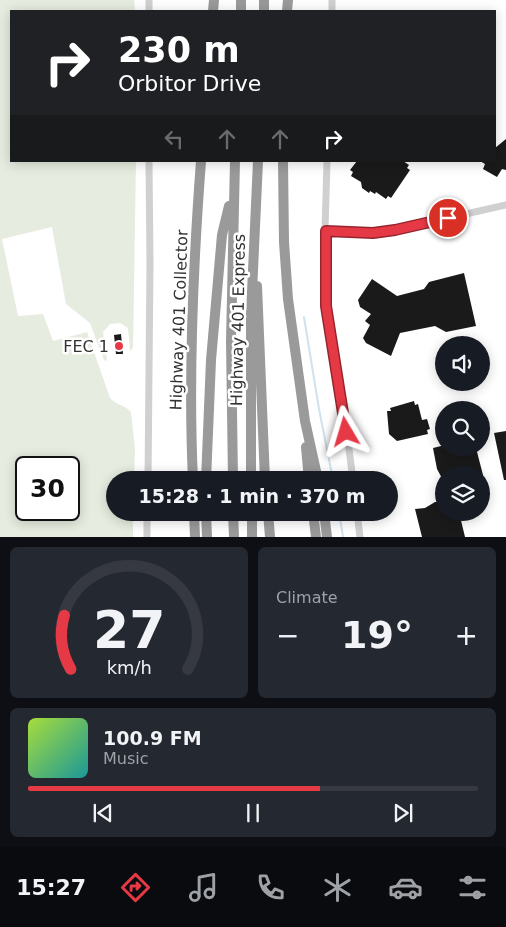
<!DOCTYPE html>
<html lang="en">
<head>
<meta charset="utf-8">
<style>
	:root { --surface:#171b24; --page:#242831; --text:#f1f3f6; --muted:#9ea1a6; --line:#363941; --accent:#e63946 }
	body { margin:0; font-family:"DejaVu Sans",sans-serif; background:var(--page); color:var(--text); height:100vh; display:flex; flex-direction:column; font-size:19px; white-space:nowrap }
	* { box-sizing:border-box; margin:0 }
	p { font-size:16px; color:var(--muted) }
	.icon { flex:none; width:28px; height:28px; fill:none; stroke:currentColor; stroke-width:2; stroke-linecap:round; stroke-linejoin:round }
	.map { position:relative; height:537px; overflow:hidden }
	.drawer { display:flex; flex-direction:column; gap:10px; padding:10px; background:#0d0f14; flex:1 }
	.drawer>* { flex:none }
	.top-card { position:absolute; left:10px; top:10px; width:486px; height:152px; border-radius:0px; box-shadow:0 2px 12px #0003; background:#202124; color:#fff; overflow:hidden }
	.controls { position:absolute; left:435px; top:336px; display:grid; gap:10px }
	.controls a { display:grid; place-items:center; width:55px; height:55px; border-radius:50%; background:var(--surface); box-shadow:0 2px 12px #0003; font-size:25px }
	.speed { position:absolute; left:15px; top:456px; display:flex; gap:10px; font-size:25px; font-weight:700; text-align:center }
	.speed>* { display:grid; place-content:center; width:65px; height:65px; border-radius:50%; background:var(--surface); box-shadow:0 2px 12px #0003; line-height:1 }
	.speed .limit { border:2px solid #111; border-radius:8px; background:#fff; color:#111 }
	.pin { position:absolute; display:grid; place-items:center; width:42px; height:42px; color:#fff; margin:-21px; border:2px solid #fff; border-radius:50%; box-shadow:0 1px 5px #0007 }
	.me { position:absolute; width:55px; margin:-28px; rotate:353deg; stroke-linejoin:round; filter:drop-shadow(0 0 4px #0008) }
	.turn { display:flex; align-items:center; gap:18px; height:105px; padding:0 25px; font-size:22px }
	.turn .icon { width:65px; height:65px; stroke-width:2.5 }
	.turn b { display:block; font-size:35px; line-height:42px }
	.lanes { display:flex; align-items:center; height:48px; padding:0 25px; background:#0003; justify-content:center; gap:25px; direction:ltr }
	.lanes .off { opacity:.35 }
	.big { font-size:38px; font-weight:700; line-height:1.1 }
	.drawer .tile { flex:1; display:flex; flex-direction:column; justify-content:center; gap:8px; min-width:0; padding:0 18px; border-radius:8px; background:var(--page) }
	.drawer .dial { align-items:center; gap:0 }
	.dial svg { height:130px; overflow:visible; fill:none; stroke:var(--line); stroke-width:7; stroke-linecap:round; text-anchor:middle }
	.dial text { fill:var(--text); stroke:none }
	.song { display:flex; align-items:center; gap:15px }
	.cover { width:60px; height:60px; border-radius:8px; background:linear-gradient(135deg,hsl(80 70% 55%),hsl(180 70% 35%)) }
	.played { height:5px; border-radius:2px; background:linear-gradient(90deg,var(--accent) 65%,var(--line) 65%) }
	.keys { display:flex; justify-content:space-around; direction:ltr }
	.heat { display:flex; justify-content:space-between; align-items:center; font-size:28px; direction:ltr }
	.drawer .tiles { flex:1; display:grid; gap:10px; grid-template-columns:1fr 1fr }
	.tile:last-child { grid-column:span 2 }
	.trip { position:absolute; left:106px; top:471px; width:292px; height:50px; border-radius:25px; background:var(--surface); box-shadow:0 2px 12px #0003; font-weight:700; line-height:50px; text-align:center }
	.tabs { display:flex; height:80px; justify-content:space-around; align-items:center; background:#090b0e; color:var(--muted) }
	.tabs .icon { width:35px; height:35px }
	.tabs .on { color:var(--accent) }
	.tabs b { font-size:22px; color:var(--text) }
	.map>svg:first-child { display:block }
	.green { fill:#e6ecdf; fill-rule:evenodd }
	.lines { fill:none; stroke-linecap:round; stroke-linejoin:round }
	.stream { stroke:#cfe2ee; stroke-width:2 }
	.building { fill:#1a1a1a }
	.minor { stroke:#d0d0d0; stroke-width:7 }
	.highway { stroke:#9a9a9a; stroke-width:10 }
	.route-casing { stroke:#96252e; stroke-width:12 }
	.route { stroke:#e63946; stroke-width:9 }
	.poi-dot { fill:#e63946; stroke:#fff; stroke-width:2 }
	.labels { text-anchor:middle; dominant-baseline:central; stroke-width:5; stroke-linejoin:round; paint-order:stroke }
	.street-label { font-size:16px; fill:#333; stroke:#fff }
	.poi-label { font-size:16px; fill:#333; stroke:#fff; text-anchor:end }
</style>
</head>
<body>
<div class="map">
<svg width="506" height="537" viewBox="0 0 506 537">
	<rect width="100%" height="100%" fill="#fff"/>
	<!-- green -->
	<path class="green" d="M 0,0 L 134,0 L 135,11 L 11,11 L 11,161 L 136,161 L 133,348 L 130,351 L 128,328 L 120,323 L 110,324 L 103,332 L 107,361 L 104,360 L 90,323 L 66,304 L 52,227 L 2,239 L 18,316 L 43,314 L 53,341 L 87,332 L 110,398 C 116,405 125,405 131,412 L 135,450 L 134,480 L 115,480 L 115,512 L 133,513 L 133,537 L 0,537 ZM 26,468 L 69,468 L 69,510 L 26,510 Z"/>
	<g class="lines">
		<!-- stream -->
		<path class="stream" d="M 304,317 L 319,409 L 333,480
			M 339,512 L 343,537"/>
	</g>
	<!-- building -->
	<path class="building" d="M 506,139 L 506,170 L 502,169 L 497,177 L 483,169 L 485,164 L 480,161 L 495,161 L 495,148 Z
		M 357,161 L 403,161 L 409,165 L 407,168 L 410,170 L 391,198 L 388,196 L 386,199 L 376,192 L 375,194 L 370,191 L 369,193 L 362,188 L 361,182 L 351,176 L 353,172 L 350,170 Z
		M 464,273 L 476,326 L 446,332 L 435,326 L 400,333 L 391,356 L 366,343 L 363,338 L 370,325 L 365,321 L 371,314 L 360,307 L 358,300 L 372,279 L 397,296 L 424,289 L 429,282 Z
		M 121,334 L 123,354 L 116,354 L 114,335 Z
		M 414,401 L 415,405 L 418,404 L 422,420 L 427,419 L 430,429 L 427,430 L 428,434 L 397,441 L 389,434 L 387,411 L 391,411 L 390,408 Z
		M 506,431 L 506,480 L 504,480 L 494,433 Z
		M 441,446 L 476,448 L 483,475 L 444,475 L 444,482 L 437,469 L 433,448 Z
		M 435,502 L 444,502 L 444,512 L 459,512 L 465,537 L 422,537 L 415,509 L 425,508 Z"/>
	<g class="lines">
		<!-- minor -->
		<path class="minor" d="M 149,0 L 149,11
			M 332,11 L 332,0
			M 327,161 L 324,264 L 326,306 L 343,403 L 353,480
			M 326,231 L 373,233 L 395,230 L 506,205
			M 148,480 L 150,263 L 149,161
			M 357,512 L 360,537
			M 147,537 L 147,512"/>
		<!-- highway -->
		<path class="highway" d="M 213,11 L 214,0
			M 241,11 L 241,0
			M 264,11 L 264,0
			M 287,11 L 288,0
			M 283,161 L 284,242 L 288,299 L 305,421 L 318,480
			M 257,286 L 265,480
			M 306,447 L 309,480
			M 193,480 C 188,374 193,267 201,161
			M 206,480 L 211,360 L 222,235 L 229,206
			M 233,480 L 231,341 L 235,161
			M 251,480 L 251,314 L 258,161
			M 194,512 L 195,537
			M 206,512 L 207,537
			M 233,512 L 234,537
			M 252,512 L 252,537
			M 268,512 L 270,537
			M 313,512 L 316,537
			M 324,512 L 327,537"/>
	</g>
	<g class="lines">
		<!-- route casing -->
		<g class="route-casing">
			<path id="route" d="M 346,432 L 326,306 L 326,231 L 373,233 L 395,230 L 448,218"/>
		</g>
		<!-- route -->
		<use href="#route" class="route"/>
	</g>
	<!-- markers -->
	<circle class="poi-dot" cx="119" cy="346" r="5"/>
	<g class="labels">
		<!-- street labels -->
		<g class="street-label">
			<text transform="translate(179 320) rotate(-88)">Highway 401 Collector</text>
			<text transform="translate(238 320) rotate(-89)">Highway 401 Express</text>
		</g>
		<!-- poi labels -->
		<g class="poi-label">
			<text x="109" y="346">FEC 1</text>
		</g>
	</g>
</svg>
<div class="controls">
<a><svg class="icon" aria-label="sound" viewBox="0 0 24 24"><path d="M4 9h4l5-4v14l-5-4H4zM17 9q2 3 0 6"/></svg></a>
<a><svg class="icon" aria-label="search" viewBox="0 0 24 24"><circle cx="10" cy="10" r="6"/><path d="M15 15l6 6"/></svg></a>
<a><svg class="icon" aria-label="layers" viewBox="0 0 24 24"><path d="M12 4l9 5-9 5-9-5zM3 14l9 5 9-5"/></svg></a>
</div>
<div class="speed"><div class="limit">30</div></div>
<div class="pin" style="left:448px;top:218px;background:#d93025"><svg class="icon" aria-label="arrive" viewBox="0 0 24 24"><path d="M6 21V4h12l-3 4 3 4H6"/></svg></div>
<svg class="me" style="left:346px;top:432px" viewBox="-20 -20 40 40"><path d="M0-17L14 15 0 8-14 15z" fill="#e63946" stroke="#fff" stroke-width="4"/></svg>
<div class="trip">15:28 · 1 min · 370 m</div>
<div class="top-card">
<div class="turn"><svg class="icon" aria-label="right" viewBox="0 0 24 24"><path d="M7 20v-9h11M14 6l5 5-5 5"/></svg><div><b>230 m</b>Orbitor Drive</div></div>
<div class="lanes"><svg class="icon off" aria-label="left" viewBox="0 0 24 24"><path d="M17 20v-9H6M10 6l-5 5 5 5"/></svg><svg class="icon off" aria-label="ahead" viewBox="0 0 24 24"><path d="M12 20V5M6 11l6-6 6 6"/></svg><svg class="icon off" aria-label="ahead" viewBox="0 0 24 24"><path d="M12 20V5M6 11l6-6 6 6"/></svg><svg class="icon" aria-label="right" viewBox="0 0 24 24"><path d="M7 20v-9h11M14 6l5 5-5 5"/></svg></div>
</div>
</div>
<section class="drawer">
<div class="tiles">
<div class="tile dial"><svg viewBox="0 0 100 80">
<path d="M14 69A42 42 0 1 1 86 69"/>
<path d="M14 69A42 42 0 0 1 10 36" stroke="#e63946"/>
<text x="50" y="56" font-size="32" font-weight="700">27</text>
<text x="50" y="72" font-size="11">km/h</text>
</svg></div>
<div class="tile"><p>Climate</p>
<div class="heat"><a>−</a><b class="big">19°</b><a>+</a></div>
</div>
<div class="tile">
<div class="song"><i class="cover"></i><div><b>100.9 FM</b><p>Music</p></div></div>
<div class="played"></div>
<div class="keys"><svg class="icon" aria-label="previous" viewBox="0 0 24 24"><path d="M18 5L8 12l10 7zM5 5v14"/></svg><svg class="icon" aria-label="pause" viewBox="0 0 24 24"><path d="M8 5v14M16 5v14"/></svg><svg class="icon" aria-label="next" viewBox="0 0 24 24"><path d="M6 5l10 7-10 7zM19 5v14"/></svg></div>
</div>
</div>
</section>
<nav class="tabs">
<b>15:27</b>
<svg class="icon on" aria-label="directions" viewBox="0 0 24 24"><path d="M12 3l9 9-9 9-9-9zM9 14v-3h6M13 9l2 2-2 2"/></svg>
<svg class="icon" aria-label="music" viewBox="0 0 24 24"><path d="M9 18V5l10-2v13"/><circle cx="6" cy="18" r="3"/><circle cx="16" cy="16" r="3"/></svg>
<svg class="icon" aria-label="phone" viewBox="0 0 24 24"><path d="M5 4h4l2 5-3 2q2 4 5 5l2-3 5 2v4C11 20 4 13 5 4z"/></svg>
<svg class="icon" aria-label="climate" viewBox="0 0 24 24"><path d="M12 3v18M4 7l16 10M4 17L20 7"/></svg>
<svg class="icon" aria-label="car" viewBox="0 0 24 24"><path d="M5 17H2v-5l4-1 3-4h7l3 4 3 1v5h-3M9 17h6M6 11h13"/><circle cx="7" cy="17" r="2"/><circle cx="17" cy="17" r="2"/></svg>
<svg class="icon" aria-label="filters" viewBox="0 0 24 24"><path d="M4 7h16M4 17h16"/><circle cx="9" cy="7" r="2"/><circle cx="15" cy="17" r="2"/></svg>
</nav>
</body>
</html>
